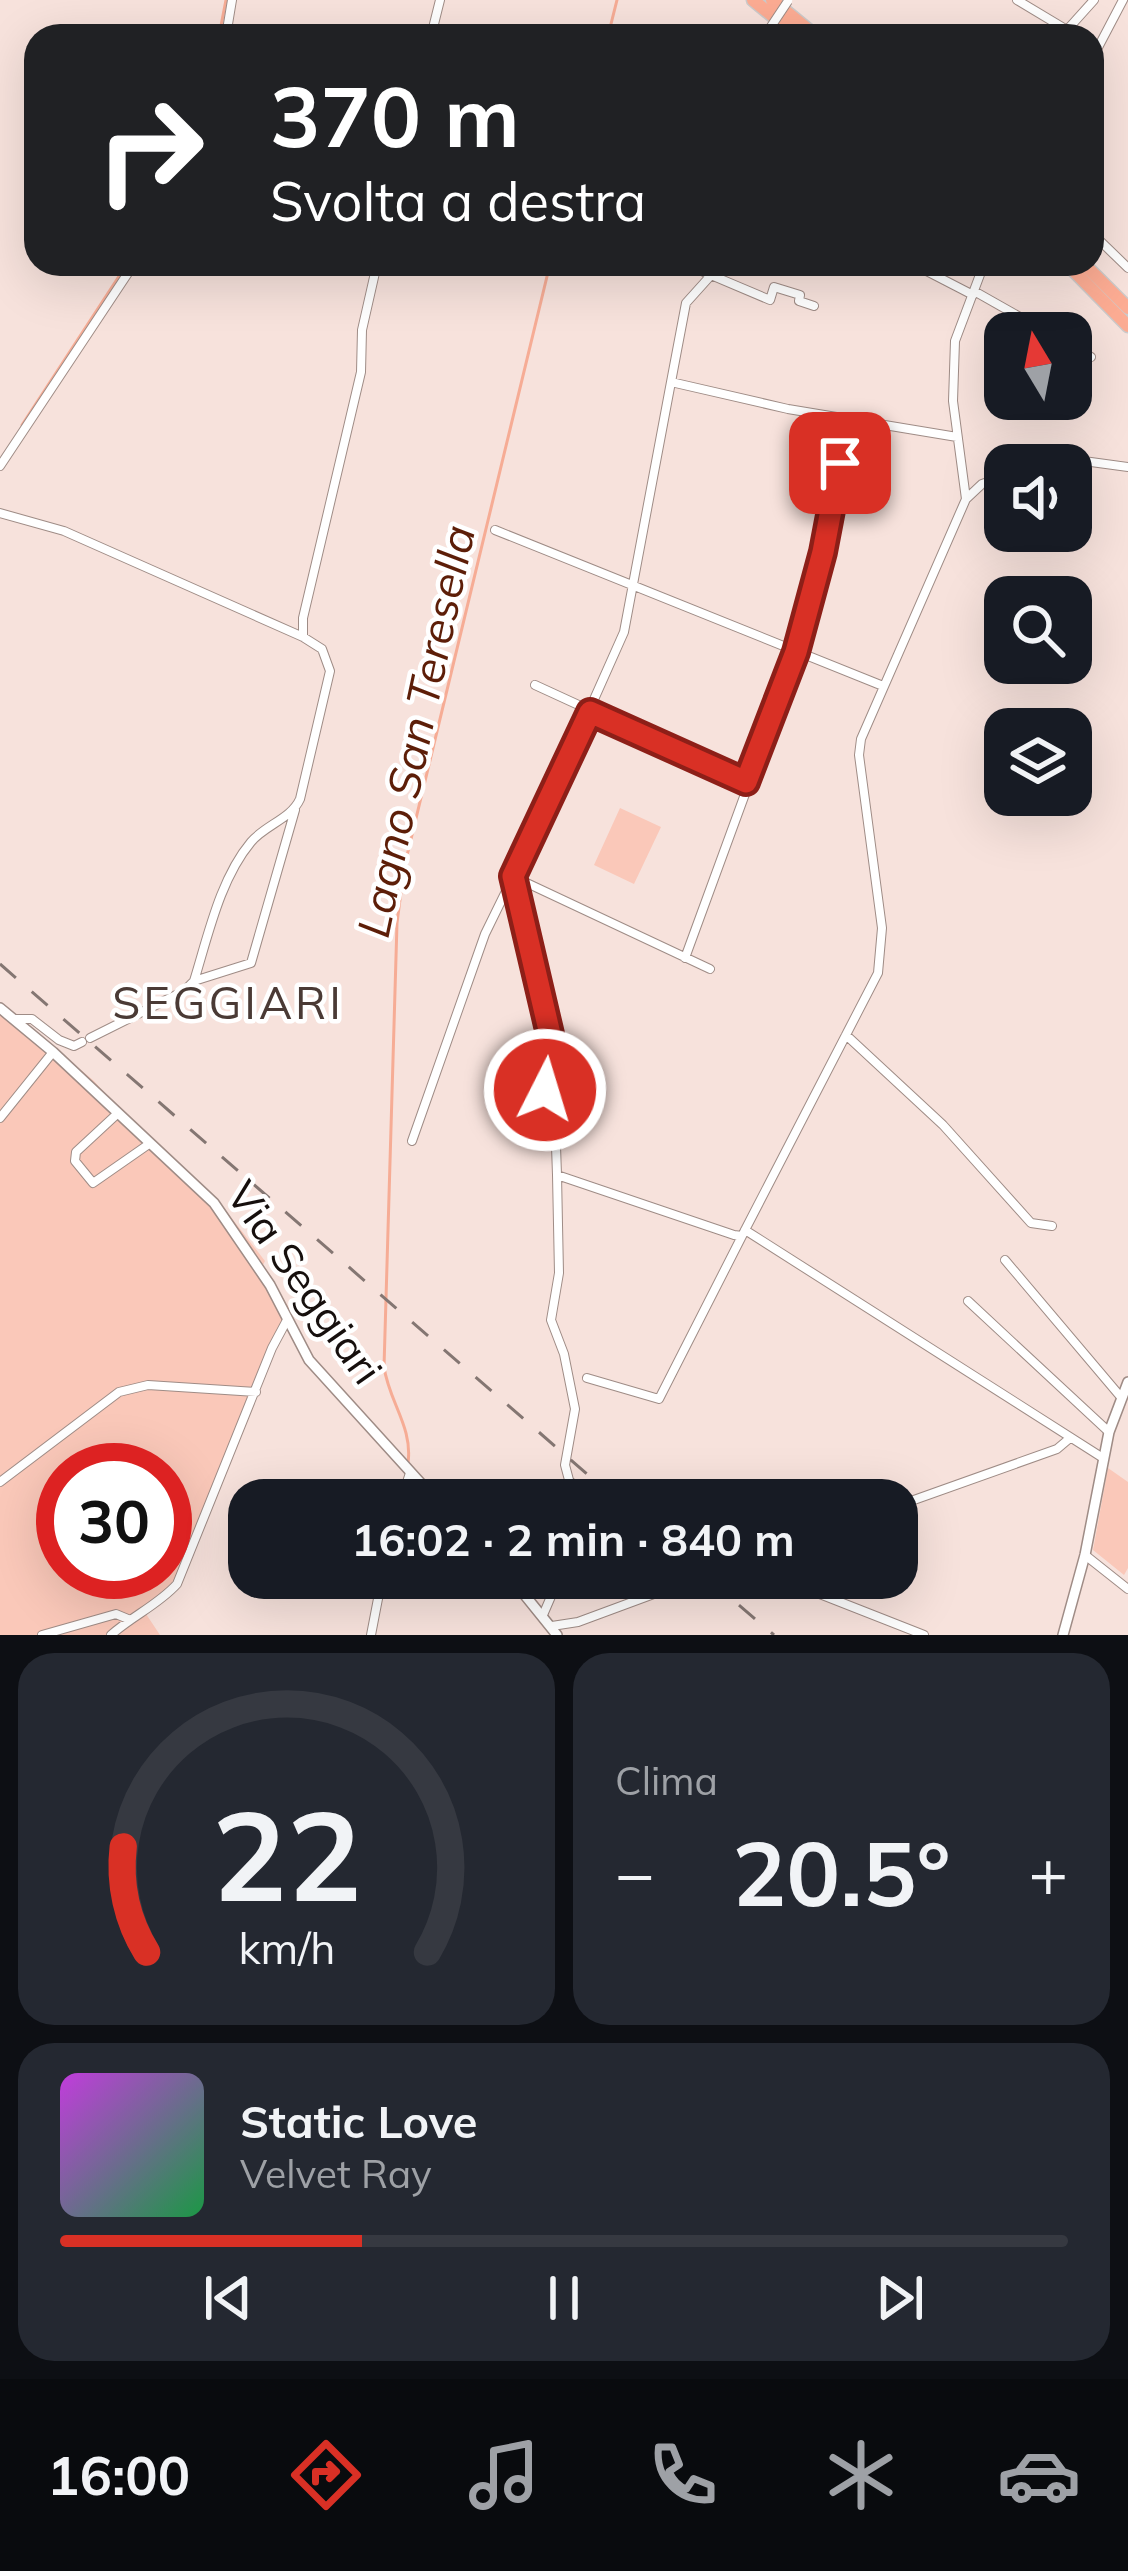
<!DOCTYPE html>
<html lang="it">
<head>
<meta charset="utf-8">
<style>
	:root { --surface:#171b24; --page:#242831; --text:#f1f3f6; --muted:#9ea1a6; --line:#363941; --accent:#d93025 }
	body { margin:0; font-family:Mulish,sans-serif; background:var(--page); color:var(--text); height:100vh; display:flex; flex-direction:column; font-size:45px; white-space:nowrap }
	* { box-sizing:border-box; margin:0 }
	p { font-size:39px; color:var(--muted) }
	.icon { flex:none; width:66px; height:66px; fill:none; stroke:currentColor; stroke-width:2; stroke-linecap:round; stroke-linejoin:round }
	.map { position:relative; height:1635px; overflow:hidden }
	.side { display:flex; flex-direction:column; gap:18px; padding:18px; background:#0d0f14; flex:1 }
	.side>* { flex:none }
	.hud { position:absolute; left:24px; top:24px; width:1080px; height:252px; border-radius:36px; box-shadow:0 12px 48px #0002; background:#202124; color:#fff; overflow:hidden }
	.needle { width:78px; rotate:350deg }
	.controls { position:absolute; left:984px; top:312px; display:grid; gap:24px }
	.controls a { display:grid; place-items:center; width:108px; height:108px; border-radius:24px; background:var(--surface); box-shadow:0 12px 48px #0002; font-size:60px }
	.speed { position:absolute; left:36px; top:1443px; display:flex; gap:24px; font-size:60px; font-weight:700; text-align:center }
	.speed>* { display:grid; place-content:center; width:156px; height:156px; border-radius:50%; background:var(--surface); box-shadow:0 12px 48px #0002; line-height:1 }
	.speed .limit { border:18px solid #d22; background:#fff; color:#111 }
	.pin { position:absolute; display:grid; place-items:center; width:102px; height:102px; color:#fff; margin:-51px; border-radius:24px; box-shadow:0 6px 18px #0006 }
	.me { position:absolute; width:132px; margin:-66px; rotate:5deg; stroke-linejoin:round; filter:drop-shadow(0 0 9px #0008) }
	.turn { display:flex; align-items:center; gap:42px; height:252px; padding:0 48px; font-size:54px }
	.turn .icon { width:156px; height:156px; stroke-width:2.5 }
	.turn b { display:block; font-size:84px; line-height:102px }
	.big { font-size:90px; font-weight:700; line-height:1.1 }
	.side .tile { flex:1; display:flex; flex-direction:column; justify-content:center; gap:18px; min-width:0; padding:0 42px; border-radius:36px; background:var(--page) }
	.side .dial { align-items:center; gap:0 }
	.dial svg { height:312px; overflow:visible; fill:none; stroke:var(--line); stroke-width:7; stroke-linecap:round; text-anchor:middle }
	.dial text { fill:var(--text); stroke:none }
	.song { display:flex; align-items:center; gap:36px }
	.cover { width:144px; height:144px; border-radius:18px; background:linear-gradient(135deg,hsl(290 70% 55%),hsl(140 70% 35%)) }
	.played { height:12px; border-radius:6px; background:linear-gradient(90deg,var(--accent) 30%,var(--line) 30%) }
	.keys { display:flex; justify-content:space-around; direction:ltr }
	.heat { display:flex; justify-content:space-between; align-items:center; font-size:66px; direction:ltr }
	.side .tiles { flex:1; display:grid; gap:18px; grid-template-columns:1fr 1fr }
	.tile:last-child { grid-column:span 2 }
	.trip { position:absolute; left:228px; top:1479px; width:690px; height:120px; border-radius:36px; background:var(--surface); box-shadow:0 12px 48px #0002; font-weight:700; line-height:120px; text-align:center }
	.tabs { display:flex; height:192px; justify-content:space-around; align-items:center; background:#090b0e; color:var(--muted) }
	.tabs .icon { width:84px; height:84px }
	.tabs .selected { color:var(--accent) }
	.tabs b { font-size:54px; color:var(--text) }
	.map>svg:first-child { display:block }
	.green { fill:#fac8b9; fill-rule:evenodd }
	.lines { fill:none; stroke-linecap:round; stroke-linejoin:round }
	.stream { stroke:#f6ac95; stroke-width:3 }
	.street-casing { stroke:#9f8c86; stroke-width:10 }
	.secondary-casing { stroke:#9f8c86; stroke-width:12 }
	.highway-casing { stroke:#cccaca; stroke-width:15 }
	.street { stroke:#fff; stroke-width:8 }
	.secondary { stroke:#fff; stroke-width:9 }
	.highway { stroke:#fcac93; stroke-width:12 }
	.rail { stroke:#847672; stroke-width:3; stroke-dasharray:21 21; stroke-linecap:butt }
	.street-bridge-casing { stroke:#9f8c86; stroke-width:10; stroke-linecap:butt }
	.street-bridge { stroke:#fff; stroke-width:8 }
	.route-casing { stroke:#8d1f18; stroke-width:30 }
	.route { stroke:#d93025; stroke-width:21 }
	.labels { text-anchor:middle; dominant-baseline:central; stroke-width:9; stroke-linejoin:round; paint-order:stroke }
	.street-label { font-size:42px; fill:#160f0d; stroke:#fff }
	.water-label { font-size:45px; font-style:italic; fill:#5d1e08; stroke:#fff }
	.neighbourhood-label { font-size:45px; letter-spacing:3px; fill:#4a3a35; stroke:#fff }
</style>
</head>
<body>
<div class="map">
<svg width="1128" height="1635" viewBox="0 0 1128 1635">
	<rect width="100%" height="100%" fill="#f7e2dc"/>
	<!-- green -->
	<path class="green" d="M 620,808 L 661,827 L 634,884 L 594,865 Z
		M 0,1002 L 94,1081 L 122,1113 L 220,1203 L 265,1261 L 263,1265 L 289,1308 L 180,1581 L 144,1611 L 160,1635 L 0,1635 ZM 63,1470 L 165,1470 L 165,1572 L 63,1572 Z
		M 1108,1468 L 1128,1482 L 1128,1568 L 1124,1575 L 1093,1550 Z"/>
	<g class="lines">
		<!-- stream -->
		<path class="stream" d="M 219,36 L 226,0
			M 608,36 L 617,0
			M 22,425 L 127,264
			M 408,1463 C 413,1427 389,1402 384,1367 L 397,923 L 404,868 L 550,264"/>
		<!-- street casing -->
		<g class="street-casing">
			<path id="street" d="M 1017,0 L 1067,30 L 1094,0
				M 226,36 L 232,0
				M 431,36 L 440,0
				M 1092,59 L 1123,0
				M 1092,233 L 1128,268
				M 685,264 L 770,300 L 774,287 L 800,295 L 799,301 L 814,306
				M 742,264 L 713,273 L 686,303 L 671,382 L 788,409 L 957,437
				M 913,264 L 973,295
				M 974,291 L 1048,333
				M 1071,346 L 1091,357
				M 1034,465 L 1069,459 L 1128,467
				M 0,466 L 134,264
				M 966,499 L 953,401 L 955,341 L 984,264
				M 0,513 L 64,531 L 303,637 L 322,649 L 330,671 L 300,799 C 291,819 265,825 251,842 C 220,879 208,936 194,981 L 184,991 L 90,1038
				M 495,530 L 883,686
				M 303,637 L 303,618 L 361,372 L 362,330 L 377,264
				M 535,685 L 746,782
				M 513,877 L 553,1047 L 545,1090 L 556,1146 L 557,1175
				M 514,877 L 710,969
				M 685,958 L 797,652 L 823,552 L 848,419
				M 194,981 L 251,963 L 295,810
				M 14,1019 L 32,1019 L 59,1040 L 74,1046 L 82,1042
				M 846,1035 L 943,1125 L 1031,1223 L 1052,1226
				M 117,1114 L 76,1152 L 75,1161 L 93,1183 L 149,1144
				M 0,1118 L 53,1052
				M 412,1141 L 485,934 L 535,832 L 624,632 L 671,382
				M 745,1230 L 878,973 L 882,928 L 859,755 L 861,739 L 966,499 L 982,484 L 1005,476
				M 745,1230 L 1103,1458
				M 1005,1260 L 1120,1396
				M 968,1301 L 1109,1432
				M 587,1378 L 659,1399 L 742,1236
				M 0,1482 L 119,1392 L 148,1385 L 256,1392
				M 401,1500 L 410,1473
				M 586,1500 L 569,1480 L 565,1465 L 575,1409 L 564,1354 L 551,1320 L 559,1273 L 557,1175 L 734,1235 L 742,1236 L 745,1230
				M 897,1506 L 1057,1449 L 1070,1438
				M 1085,1555 L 1128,1589
				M 779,1578 L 924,1635
				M 543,1615 L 559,1578
				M 552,1626 L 578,1622 L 697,1578
				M 42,1635 L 116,1614 L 128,1619
				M 111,1635 C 132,1616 158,1605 177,1584 L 272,1348 L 287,1320
				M 371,1635 L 382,1578"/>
		</g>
		<!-- secondary casing -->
		<g class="secondary-casing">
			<path id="secondary" d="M 0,1008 L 53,1052 L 214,1203 L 270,1285 L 309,1360 L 436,1500
				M 511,1578 L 557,1635
				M 1063,1635 L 1085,1555 L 1109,1432 L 1128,1382"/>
		</g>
		<!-- highway casing -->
		<g class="highway-casing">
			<path id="highway" d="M 753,0 L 797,36
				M 772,0 L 816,36
				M 1067,264 L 1128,326
				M 1084,264 L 1128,308"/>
		</g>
		<!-- street -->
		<use href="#street" class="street"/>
		<!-- secondary -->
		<use href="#secondary" class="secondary"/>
		<!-- highway -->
		<use href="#highway" class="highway"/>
		<!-- rail -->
		<path class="rail" d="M 0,964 L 617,1500
			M 707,1578 L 774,1635"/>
		<!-- street-bridge casing -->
		<g class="street-bridge-casing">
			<path id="street-bridge" d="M 768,31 L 788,1"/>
		</g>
		<!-- street-bridge -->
		<use href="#street-bridge" class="street-bridge"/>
	</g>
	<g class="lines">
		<!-- route casing -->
		<g class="route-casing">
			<path id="route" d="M 545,1090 L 553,1047 L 513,876 L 590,712 L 746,782 L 796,652 L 823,552 L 840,463"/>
		</g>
		<!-- route -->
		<use href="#route" class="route"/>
	</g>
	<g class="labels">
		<!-- street labels -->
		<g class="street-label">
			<text transform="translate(305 1282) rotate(55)">Via Seggiari</text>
		</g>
		<!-- water labels -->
		<g class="water-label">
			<text transform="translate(415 731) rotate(-78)">Lagno San Teresella</text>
		</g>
		<!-- neighbourhood labels -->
		<g class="neighbourhood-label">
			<text x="228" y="1002">SEGGIARI</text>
		</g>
	</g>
</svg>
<div class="controls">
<a><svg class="needle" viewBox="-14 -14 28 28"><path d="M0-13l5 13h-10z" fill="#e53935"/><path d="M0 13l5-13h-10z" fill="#9ea1a6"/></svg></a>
<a><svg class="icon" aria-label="sound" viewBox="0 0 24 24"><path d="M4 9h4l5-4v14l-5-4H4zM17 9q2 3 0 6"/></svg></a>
<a><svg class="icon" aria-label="search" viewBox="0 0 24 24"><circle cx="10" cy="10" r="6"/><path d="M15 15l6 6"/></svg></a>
<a><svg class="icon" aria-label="layers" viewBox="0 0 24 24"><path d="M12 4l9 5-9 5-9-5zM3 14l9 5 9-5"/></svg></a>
</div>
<div class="speed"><div class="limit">30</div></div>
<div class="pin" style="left:840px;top:463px;background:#d93025"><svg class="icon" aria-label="arrive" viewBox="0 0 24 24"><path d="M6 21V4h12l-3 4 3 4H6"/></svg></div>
<svg class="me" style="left:545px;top:1090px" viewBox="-20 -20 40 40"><circle r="17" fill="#d93025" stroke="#fff" stroke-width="3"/><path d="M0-11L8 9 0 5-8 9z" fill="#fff"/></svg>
<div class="trip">16:02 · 2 min · 840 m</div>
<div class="hud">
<div class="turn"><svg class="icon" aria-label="right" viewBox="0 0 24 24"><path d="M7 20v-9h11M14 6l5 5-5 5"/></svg><div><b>370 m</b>Svolta a destra</div></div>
</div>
</div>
<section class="side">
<div class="tiles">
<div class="tile dial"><svg viewBox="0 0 100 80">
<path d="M14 69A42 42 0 1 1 86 69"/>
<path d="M14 69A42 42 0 0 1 8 42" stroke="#d93025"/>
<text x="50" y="56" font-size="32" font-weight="700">22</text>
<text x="50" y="72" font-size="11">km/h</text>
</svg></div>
<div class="tile"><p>Clima</p>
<div class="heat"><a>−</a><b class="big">20.5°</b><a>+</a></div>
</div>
<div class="tile">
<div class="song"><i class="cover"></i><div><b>Static Love</b><p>Velvet Ray</p></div></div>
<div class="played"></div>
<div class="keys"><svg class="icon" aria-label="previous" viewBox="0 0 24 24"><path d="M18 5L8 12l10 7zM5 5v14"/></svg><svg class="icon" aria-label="pause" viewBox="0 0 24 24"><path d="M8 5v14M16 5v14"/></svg><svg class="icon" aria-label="next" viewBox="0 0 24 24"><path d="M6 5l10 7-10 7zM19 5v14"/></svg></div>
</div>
</div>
</section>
<nav class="tabs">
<b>16:00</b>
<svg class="icon selected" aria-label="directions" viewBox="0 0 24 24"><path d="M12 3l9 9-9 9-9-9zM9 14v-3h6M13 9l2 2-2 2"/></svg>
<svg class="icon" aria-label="music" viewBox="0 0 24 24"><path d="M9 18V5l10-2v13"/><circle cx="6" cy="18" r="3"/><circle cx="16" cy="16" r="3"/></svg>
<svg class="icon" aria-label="phone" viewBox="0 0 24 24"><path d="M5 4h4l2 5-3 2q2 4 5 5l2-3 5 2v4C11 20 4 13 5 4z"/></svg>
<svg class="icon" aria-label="climate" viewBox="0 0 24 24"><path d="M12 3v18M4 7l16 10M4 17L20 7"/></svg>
<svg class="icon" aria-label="car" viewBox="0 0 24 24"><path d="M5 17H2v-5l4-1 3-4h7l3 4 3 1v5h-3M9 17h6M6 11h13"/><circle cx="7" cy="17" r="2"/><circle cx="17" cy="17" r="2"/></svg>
</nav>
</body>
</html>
